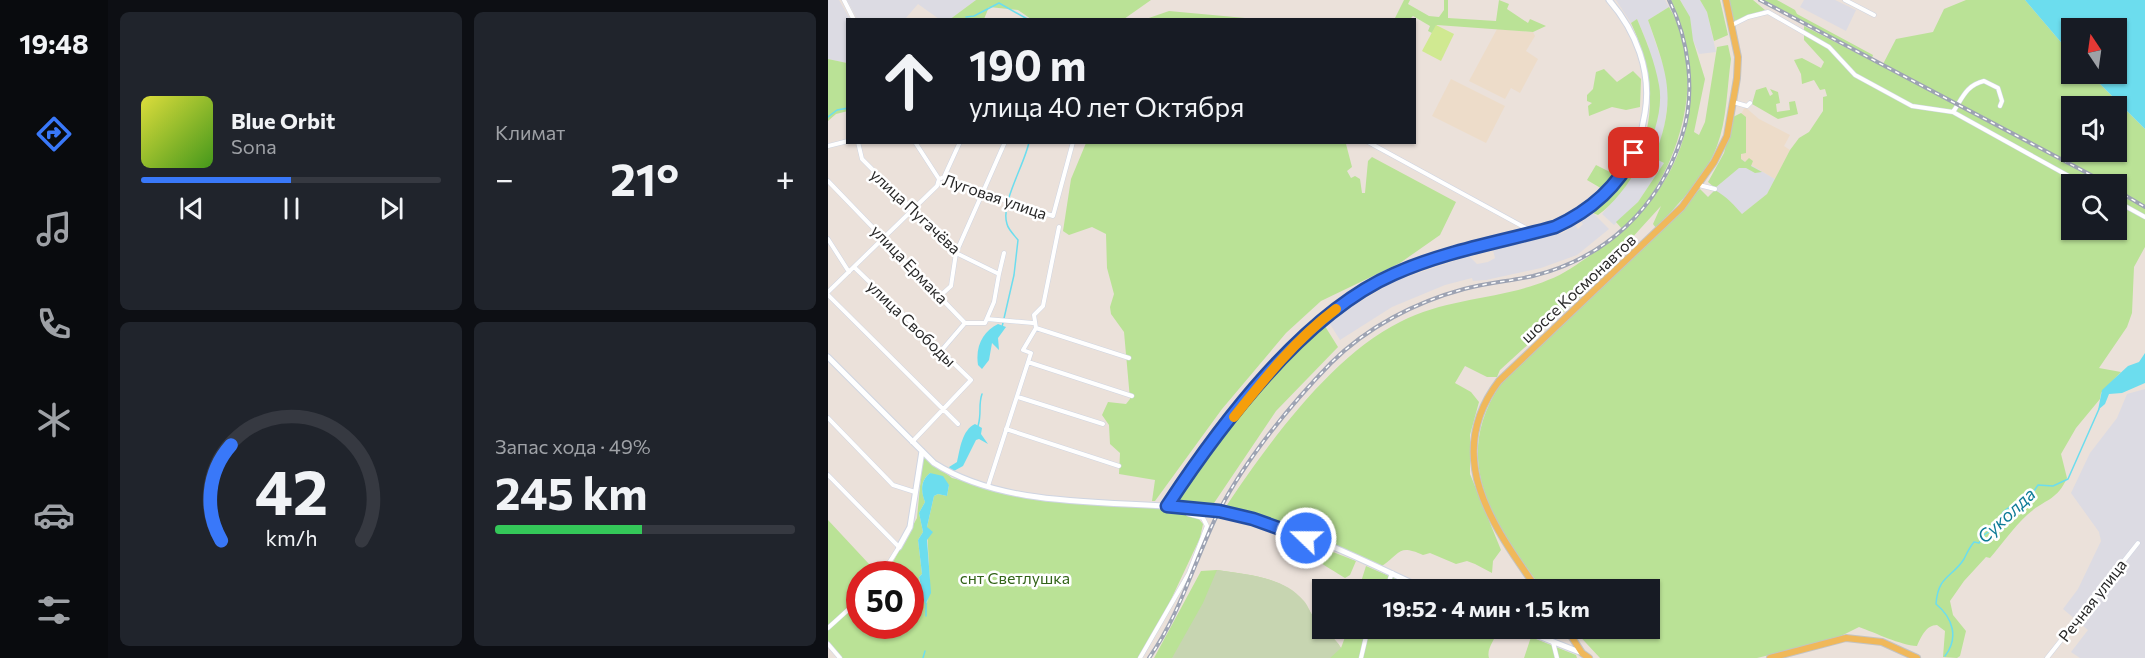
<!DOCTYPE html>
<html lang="ru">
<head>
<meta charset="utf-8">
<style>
	:root { --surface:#171b24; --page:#20242c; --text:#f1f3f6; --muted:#9ea1a6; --line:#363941; --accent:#3978f9 }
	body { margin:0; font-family:Commissioner,sans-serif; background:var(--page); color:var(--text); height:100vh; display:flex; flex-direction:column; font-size:22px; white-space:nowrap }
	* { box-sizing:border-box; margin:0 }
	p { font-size:20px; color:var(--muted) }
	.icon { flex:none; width:33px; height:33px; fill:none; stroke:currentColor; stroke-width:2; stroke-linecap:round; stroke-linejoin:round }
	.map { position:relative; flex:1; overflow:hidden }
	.sheet { display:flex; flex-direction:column; gap:12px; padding:12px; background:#0d0f14; width:720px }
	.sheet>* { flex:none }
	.top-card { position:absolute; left:18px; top:18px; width:570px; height:126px; border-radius:0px; box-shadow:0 2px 4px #0004; background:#171b24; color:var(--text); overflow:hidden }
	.needle { width:39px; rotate:347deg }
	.tools { position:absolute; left:1233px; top:18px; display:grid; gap:12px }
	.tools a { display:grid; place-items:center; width:66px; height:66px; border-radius:0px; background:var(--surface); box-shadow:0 2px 4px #0004; font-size:30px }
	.speed { position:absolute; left:18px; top:561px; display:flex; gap:12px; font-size:30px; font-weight:700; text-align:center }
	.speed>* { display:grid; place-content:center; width:78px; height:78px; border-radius:50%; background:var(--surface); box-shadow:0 2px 4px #0004; line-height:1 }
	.speed .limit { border:9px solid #d22; background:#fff; color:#111 }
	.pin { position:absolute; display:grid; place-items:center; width:51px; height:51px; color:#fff; margin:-26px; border-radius:12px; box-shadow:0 3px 9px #0006 }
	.me { position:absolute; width:66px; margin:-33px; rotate:292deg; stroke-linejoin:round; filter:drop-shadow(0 0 4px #0008) }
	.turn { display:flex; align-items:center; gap:21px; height:126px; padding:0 24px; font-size:27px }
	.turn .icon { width:78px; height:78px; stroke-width:2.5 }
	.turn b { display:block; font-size:42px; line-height:51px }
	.big { font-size:45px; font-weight:700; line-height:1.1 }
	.sheet .tile { flex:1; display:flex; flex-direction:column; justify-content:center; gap:9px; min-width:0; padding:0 21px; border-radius:9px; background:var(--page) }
	.sheet .dial { align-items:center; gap:0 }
	.dial svg { height:156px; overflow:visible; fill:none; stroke:var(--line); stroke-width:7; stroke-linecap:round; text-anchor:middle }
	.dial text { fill:var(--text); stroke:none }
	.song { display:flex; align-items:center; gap:18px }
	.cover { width:72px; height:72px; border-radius:9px; background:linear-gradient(135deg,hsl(60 70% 55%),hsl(100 70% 35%)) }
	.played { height:6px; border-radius:3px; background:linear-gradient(90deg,var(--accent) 50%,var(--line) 50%) }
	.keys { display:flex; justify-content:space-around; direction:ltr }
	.heat { display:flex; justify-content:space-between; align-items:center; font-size:33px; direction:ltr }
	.charge { height:9px; border-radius:4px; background:linear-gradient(90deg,#34c759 49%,var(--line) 0) }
	.sheet .tiles { flex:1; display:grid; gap:12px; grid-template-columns:repeat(2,1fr) }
	.trip { position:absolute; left:484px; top:579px; width:348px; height:60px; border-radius:0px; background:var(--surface); box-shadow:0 2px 4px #0004; font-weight:700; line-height:60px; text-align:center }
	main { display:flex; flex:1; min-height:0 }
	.menu { display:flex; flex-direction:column; width:108px; justify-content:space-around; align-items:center; background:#090b0e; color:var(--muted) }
	.menu .icon { width:42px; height:42px }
	.menu .selected { color:var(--accent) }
	.menu b { font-size:27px; color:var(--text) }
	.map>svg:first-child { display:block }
	.industrial { fill:#dcdbe3 }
	.education { fill:#eddcc9 }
	.green { fill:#bae296; fill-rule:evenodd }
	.cemetery { fill:#c7d5b1 }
	.pitch { fill:#d0e991 }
	.water { fill:#6cddee }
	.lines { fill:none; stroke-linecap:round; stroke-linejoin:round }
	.stream { stroke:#6cddee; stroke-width:1.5 }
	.street-casing { stroke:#cfd5e2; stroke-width:5 }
	.secondary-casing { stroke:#cfd5e2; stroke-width:7 }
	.primary-casing { stroke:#c3c3c3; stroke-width:8 }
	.street { stroke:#fff; stroke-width:4 }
	.secondary { stroke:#fff; stroke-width:5 }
	.primary { stroke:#f0b85a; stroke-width:6 }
	.rail-casing { stroke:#9da3b3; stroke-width:4 }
	.rail { stroke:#fff; stroke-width:1.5; stroke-dasharray:4.5; stroke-linecap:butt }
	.route-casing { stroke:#254ea2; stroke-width:15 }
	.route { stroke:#3978f9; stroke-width:10 }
	.slow { stroke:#f59e0b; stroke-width:10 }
	.labels { text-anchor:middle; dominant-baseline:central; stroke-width:5; stroke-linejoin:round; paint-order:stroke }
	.street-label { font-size:16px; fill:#282828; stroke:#fff }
	.park-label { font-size:16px; fill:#336419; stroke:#fff }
	.water-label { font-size:18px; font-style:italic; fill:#0d7b97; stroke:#fff }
</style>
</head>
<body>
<main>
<nav class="menu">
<b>19:48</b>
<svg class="icon selected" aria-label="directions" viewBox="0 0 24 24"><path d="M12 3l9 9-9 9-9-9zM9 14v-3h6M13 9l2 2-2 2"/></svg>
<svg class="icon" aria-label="music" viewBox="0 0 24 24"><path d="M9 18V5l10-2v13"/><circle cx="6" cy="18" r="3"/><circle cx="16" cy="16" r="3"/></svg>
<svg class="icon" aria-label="phone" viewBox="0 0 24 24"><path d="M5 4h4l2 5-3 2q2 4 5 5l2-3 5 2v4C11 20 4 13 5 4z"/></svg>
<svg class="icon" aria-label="climate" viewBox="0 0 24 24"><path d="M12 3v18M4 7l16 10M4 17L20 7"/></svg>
<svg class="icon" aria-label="car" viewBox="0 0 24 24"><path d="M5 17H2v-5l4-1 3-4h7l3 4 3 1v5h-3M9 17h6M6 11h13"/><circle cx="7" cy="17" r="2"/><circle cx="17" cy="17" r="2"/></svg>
<svg class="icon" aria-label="filters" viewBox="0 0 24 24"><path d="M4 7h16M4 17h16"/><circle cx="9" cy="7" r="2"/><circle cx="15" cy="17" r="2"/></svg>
</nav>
<section class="sheet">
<div class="tiles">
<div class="tile">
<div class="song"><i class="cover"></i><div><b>Blue Orbit</b><p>Sona</p></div></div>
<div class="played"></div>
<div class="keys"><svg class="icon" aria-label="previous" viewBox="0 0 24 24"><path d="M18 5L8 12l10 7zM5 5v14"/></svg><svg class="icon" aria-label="pause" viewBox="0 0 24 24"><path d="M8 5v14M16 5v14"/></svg><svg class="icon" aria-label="next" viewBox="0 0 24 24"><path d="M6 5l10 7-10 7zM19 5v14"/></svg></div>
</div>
<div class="tile"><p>Климат</p>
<div class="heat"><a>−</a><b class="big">21°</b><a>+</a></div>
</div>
<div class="tile dial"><svg viewBox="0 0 100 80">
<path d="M14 69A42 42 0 1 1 86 69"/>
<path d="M14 69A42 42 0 0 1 19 20" stroke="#3978f9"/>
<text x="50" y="56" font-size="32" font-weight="700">42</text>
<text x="50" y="72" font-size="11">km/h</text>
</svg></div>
<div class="tile"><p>Запас хода · 49%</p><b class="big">245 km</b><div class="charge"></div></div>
</div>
</section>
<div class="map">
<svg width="1317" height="658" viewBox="0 0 1317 658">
	<rect width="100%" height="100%" fill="#ebe1da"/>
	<!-- industrial -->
	<path class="industrial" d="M 0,0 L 11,0 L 22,19 L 20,20 L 19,63 L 0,59 Z
		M 19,0 L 148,0 L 121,20 L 111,19 L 90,4 L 77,19 L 29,19 Z
		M 788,0 L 837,0 L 841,7 L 820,20 L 841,83 L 841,94 L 835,136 L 826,158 L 837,163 L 810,202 L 786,225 L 774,214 L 802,181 L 816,156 L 832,96 L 820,45 L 809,19 L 803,23 Z
		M 852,0 L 872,0 L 879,12 L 888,52 L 871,54 L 865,40 L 857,8 Z
		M 976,0 L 1007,0 L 1028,10 L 1018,31 L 972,7 Z
		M 913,159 L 947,179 L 939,194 L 914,214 L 880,197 Z
		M 765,213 L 781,229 L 749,255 L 713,268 L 658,280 L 645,281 L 644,278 L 617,285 L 564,307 L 512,340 L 500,321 L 567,281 L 641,256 L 649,264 L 660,262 L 667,258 L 665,250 L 735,233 L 747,225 L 750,229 L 755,224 L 753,222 Z
		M 1317,389 L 1317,658 L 1252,658 L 1243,652 L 1260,630 L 1235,609 L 1250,589 L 1273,541 L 1271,532 L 1243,493 L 1262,453 L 1289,418 L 1299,394 Z"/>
	<!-- education -->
	<path class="education" d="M 669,29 L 705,32 L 707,36 L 698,51 L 710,59 L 692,93 L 683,88 L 677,99 L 641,81 Z
		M 623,79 L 677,106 L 658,143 L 604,116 Z
		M 917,107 L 931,119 L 962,135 L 956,146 L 962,150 L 947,179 L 913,159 L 914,118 L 912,116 Z"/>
	<!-- green -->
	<path class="green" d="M 148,0 L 323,0 L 296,19 L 203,19 L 190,10 L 161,7 L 156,19 L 121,20 Z
		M 576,0 L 582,0 L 580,4 L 601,16 L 611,17 L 616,10 L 616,0 L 620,0 L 620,18 L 668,21 L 671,0 L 681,4 L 679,9 L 700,23 L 702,19 L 718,26 L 705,32 L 609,25 L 604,33 L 600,31 L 602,26 L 585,16 L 582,19 L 566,20 Z
		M 843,0 L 852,0 L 862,17 L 865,40 L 877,79 L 866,132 L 871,135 L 877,122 L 889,47 L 900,45 L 903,59 C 899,87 899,120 889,146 C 877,178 851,203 828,228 L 825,224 L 833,206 L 802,240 L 763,273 L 762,288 L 672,370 L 669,377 L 659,377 L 637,366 L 627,383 L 643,392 L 651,402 L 642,435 L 642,474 L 673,550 L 665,561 L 664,573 L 647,564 L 639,561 L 628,564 L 602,553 L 595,555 C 570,544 573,553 554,566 L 440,519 L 397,508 C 439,445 503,356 572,322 C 620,297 673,300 720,280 C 737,274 752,262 767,252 C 855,193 887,100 843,0 Z
		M 872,0 L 892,0 L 900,35 L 886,41 L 879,12 Z
		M 901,0 L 925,0 L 937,10 L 906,21 Z
		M 933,0 L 949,0 L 967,10 L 969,14 L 1045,55 L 1044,58 Z
		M 1138,0 L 1197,0 L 1243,54 L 1244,74 L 1262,74 L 1317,129 L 1317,247 L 1306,267 L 1304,313 L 1299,327 L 1271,368 L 1293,372 L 1273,393 L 1272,399 L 1248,428 L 1233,454 L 1239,478 C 1228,502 1216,499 1199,515 C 1185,528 1174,544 1162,558 L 1158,557 L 1136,581 L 1122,601 L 1125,615 L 1138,631 L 1132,656 L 1129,658 L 1115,657 L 1117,631 L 1109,625 C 1098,625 1093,637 1089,646 C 1072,645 1048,633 1031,627 L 1007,639 L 929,658 L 772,658 L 745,629 L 822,628 L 822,590 L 714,589 C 668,525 621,463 672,385 L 872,189 L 880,197 L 887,190 C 899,197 906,205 914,214 L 939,194 L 962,150 L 971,138 L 981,132 L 995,111 L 995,97 L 999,96 L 997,89 L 992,90 L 986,80 L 974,84 L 973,74 L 966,60 L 974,58 L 993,68 L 996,62 L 976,40 L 976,26 L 1054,66 L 1068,39 L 1105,32 L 1116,9 ZM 1244,106 L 1288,106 L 1288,152 L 1244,152 ZM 1244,184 L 1288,184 L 1288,230 L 1244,230 Z
		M 841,7 C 883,75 849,178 795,230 L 788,222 L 810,202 L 836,163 L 826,158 C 849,99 840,76 820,20 Z
		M 341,11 L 417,18 L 318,19 Z
		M 809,19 C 818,40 827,62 831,85 C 839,126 803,191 770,215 L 765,213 C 826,160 837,96 803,23 Z
		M 0,59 L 19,63 L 20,111 L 8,114 L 0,121 Z
		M 776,69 L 789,82 L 805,71 L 813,79 L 812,107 L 798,110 L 784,107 L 761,116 L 760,106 L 764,103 L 759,101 L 759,95 L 765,89 L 768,72 Z
		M 938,87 L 942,96 L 945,94 L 942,89 L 950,92 L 952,103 L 948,104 L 949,112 L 962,110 L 961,102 L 967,101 L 970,114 L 950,119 L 924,104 L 928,90 Z
		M 913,113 L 918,117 L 918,153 L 913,154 L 913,159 L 917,162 L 921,158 L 925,161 L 923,166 L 934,172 L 927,173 L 918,168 L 911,168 L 887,188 L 880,182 L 896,153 L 905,117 Z
		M 258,143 L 515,143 L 518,144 L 524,167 L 519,171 L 523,178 L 527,176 L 532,179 L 534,193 L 537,193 L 540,161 L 544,157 L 628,202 L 612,235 L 572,263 L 493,301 L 458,333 L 394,409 L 327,501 L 324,501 L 327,480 L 291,474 L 292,453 L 282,444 L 281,425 L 274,415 L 280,402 L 298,404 L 302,399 L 296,332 L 283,314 L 282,307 L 286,294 L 279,268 L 278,234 L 264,227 L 241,235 L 235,231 L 243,179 Z
		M 768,165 L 788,175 L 776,190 L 759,180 Z
		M 495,323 L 510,347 L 448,411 L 382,509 L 347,503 C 387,436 439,377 495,323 Z
		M 95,455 L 124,478 L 214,500 L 328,508 L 369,517 L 375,524 L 372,538 L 323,642 L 310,658 L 14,658 L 0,641 L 0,520 L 41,564 L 59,573 L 89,518 ZM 102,473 L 121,485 L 119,496 L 110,494 L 106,496 L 99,527 L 102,586 L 99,603 L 95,600 L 91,577 L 94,574 L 90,540 L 95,532 L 91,513 L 97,502 C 93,491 92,481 102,473 ZM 32,574 L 82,574 L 82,626 L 32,626 Z
		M 456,533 L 528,561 L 522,575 L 517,578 C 501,568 465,547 456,533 Z
		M 538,566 L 591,589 L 537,587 L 532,585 Z
		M 389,570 C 419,575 454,576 475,601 C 480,607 483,615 488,621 C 495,631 506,636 513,648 L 520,629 L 670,629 C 668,639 658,648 661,658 L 326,658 L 373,571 Z
		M 703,637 L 748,655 L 749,658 L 696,658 Z"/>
	<!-- cemetery -->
	<path class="cemetery" d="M 389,570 C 419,575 455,576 476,601 C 481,607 483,615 488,621 C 496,631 506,636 513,648 L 502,658 L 344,658 L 375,603 Z"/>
	<!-- pitch -->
	<path class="pitch" d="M 608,25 L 626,34 L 613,61 L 594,51 Z"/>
	<!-- water -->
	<path class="water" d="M 1197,0 L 1317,0 L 1317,129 L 1262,74 L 1288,74 L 1288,28 L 1244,28 L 1243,54 Z
		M 170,324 L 178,327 L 170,338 L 171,350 L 164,343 L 161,360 L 154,369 L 150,365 C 147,345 156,331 170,324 Z
		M 1317,353 L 1317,383 L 1294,393 L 1281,394 L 1277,404 L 1270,410 L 1274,390 L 1300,366 L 1311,362 Z
		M 147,424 L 154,428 L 153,434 L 160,444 L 151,439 L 148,440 L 135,466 L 124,472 L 121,467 L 129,462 C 132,449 134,430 147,424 Z
		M 102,473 L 115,476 L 121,485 L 119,496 L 110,494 L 106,496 L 99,527 L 105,532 L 99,540 L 103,593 L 97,605 L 91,577 L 94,574 L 90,540 L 95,532 L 91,513 L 97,502 C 93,492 92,481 102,473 Z"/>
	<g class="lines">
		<!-- stream -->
		<path class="stream" d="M 138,17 L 146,16 L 171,3 L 201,20
			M 0,117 L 9,110 L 20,108
			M 174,327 L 186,275 L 190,240 C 186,235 180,229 179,224 C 172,203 197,164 201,142
			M 150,426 C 154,413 150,405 154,394
			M 98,616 L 98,603
			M 1117,656 C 1131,638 1125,618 1108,604 C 1110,575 1125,577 1136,559 C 1139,553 1141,548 1146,542 L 1151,543 L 1156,535 L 1169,526 L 1175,512 L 1200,493 L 1206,491 L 1210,485 L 1225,486 L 1240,479 L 1271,409
			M 95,658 L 97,651"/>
		<!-- street casing -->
		<g class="street-casing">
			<path id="street" d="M 16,0 L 26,20
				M 1017,0 L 1046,15
				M 904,25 L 920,17 L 940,12 L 1001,47 L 1027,75 L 1084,106 L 1125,112 L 1255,184
				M 905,102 L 919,106 L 922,103
				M 1125,112 C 1134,99 1138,85 1156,81 L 1170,88 L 1174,101 L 1172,106
				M 30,142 L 34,159 L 128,253 L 171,274 L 176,253
				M 87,142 L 111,179
				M 540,142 L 705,232
				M 0,146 L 20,141
				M 116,177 L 132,142
				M 111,179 L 116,177 L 178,201 L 225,216 L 245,142
				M 0,181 L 137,323 L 113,351
				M 871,185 L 887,189
				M 1288,201 L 1317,217
				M 0,239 L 21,272
				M 26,267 L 143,380 L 84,442
				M 0,292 L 109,186 L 111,179
				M 0,295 L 130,424
				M 113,295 L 123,286 L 128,253 L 177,142
				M 159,319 L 205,323
				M 137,323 L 157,323 L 166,302 L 171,274
				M 208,328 L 301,358
				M 200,362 L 304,396
				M 190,397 L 275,424
				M 0,418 L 65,485 L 87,492
				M 178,429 L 291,466
				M 0,475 L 71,547 L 54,574
				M 160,486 L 203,353 L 195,350 L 208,328 L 206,315 L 215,306 L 231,227
				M 558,590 L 564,573
				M 0,628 L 32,599
				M 725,642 L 729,658
				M 0,644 L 12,658
				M 312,658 L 361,573 L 379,526 L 375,518 L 360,514 L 357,508
				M 533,658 L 540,628
				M 1219,658 L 1310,543"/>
		</g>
		<!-- secondary casing -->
		<g class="secondary-casing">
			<path id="secondary" d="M 0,357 L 106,463 C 184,513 301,498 391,511 C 459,521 536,561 599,590
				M 340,506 C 361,473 386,442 410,411 C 434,381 458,349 489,324 C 504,311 521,301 537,290 C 634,225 794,262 817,113 C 824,72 808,31 781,0
				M 71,547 L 82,527 L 94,451
				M 690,628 L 754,653"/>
		</g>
		<!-- primary casing -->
		<g class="primary-casing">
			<path id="primary" d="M 710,590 C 664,525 614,456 671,381 L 854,207 L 886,162 L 899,136 L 909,78 L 910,57 L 898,0
				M 738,628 L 754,653 L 761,658
				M 942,658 L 1018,638 L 1054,642 L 1089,658"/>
		</g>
		<!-- street -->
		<use href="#street" class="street"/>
		<!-- secondary -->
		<use href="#secondary" class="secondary"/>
		<!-- primary -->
		<use href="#primary" class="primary"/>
		<!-- rail casing -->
		<g class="rail-casing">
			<path id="rail" d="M 932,0 L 1280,184
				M 1288,190 L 1317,207
				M 321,658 C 353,613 366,561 391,511 C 417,460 463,404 503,363 C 539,327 588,302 636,289 C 659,283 682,281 705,276 C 778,258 831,208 854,136 C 868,94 861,39 841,0"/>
		</g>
		<!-- rail -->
		<use href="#rail" class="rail"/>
	</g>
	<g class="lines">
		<!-- route casing -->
		<g class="route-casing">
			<path id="route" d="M 478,538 L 425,519 L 391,511 L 339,506 C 393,424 475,314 566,274 C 617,251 673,242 727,227 C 762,211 789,188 806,153"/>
		</g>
		<!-- route -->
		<use href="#route" class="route"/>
		<!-- slow -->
		<path class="slow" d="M 406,417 C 437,378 468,339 508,309"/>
	</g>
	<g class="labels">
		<!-- street labels -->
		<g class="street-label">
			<text transform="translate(167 196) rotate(19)">Луговая улица</text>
			<text transform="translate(88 211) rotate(43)">улица Пугачёва</text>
			<text transform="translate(82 264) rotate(46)">улица Ермака</text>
			<text transform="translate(750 288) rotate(-43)">шоссе Космонавтов</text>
			<text transform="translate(84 323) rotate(44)">улица Свободы</text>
			<text transform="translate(1264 600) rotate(-52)">Речная улица</text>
		</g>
		<!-- park labels -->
		<g class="park-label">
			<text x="187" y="577">снт Светлушка</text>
		</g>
		<!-- water labels -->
		<g class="water-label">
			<text transform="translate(1178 515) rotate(-43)">Суколда</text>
		</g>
	</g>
</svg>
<div class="tools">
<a><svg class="needle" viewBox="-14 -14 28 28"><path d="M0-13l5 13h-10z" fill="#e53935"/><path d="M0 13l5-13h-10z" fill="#9ea1a6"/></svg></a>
<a><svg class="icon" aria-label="sound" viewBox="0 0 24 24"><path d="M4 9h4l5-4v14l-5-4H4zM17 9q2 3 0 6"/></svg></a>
<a><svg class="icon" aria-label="search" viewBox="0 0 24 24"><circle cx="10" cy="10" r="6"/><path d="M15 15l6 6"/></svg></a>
</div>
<div class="speed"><div class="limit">50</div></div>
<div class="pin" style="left:806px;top:153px;background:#d93025"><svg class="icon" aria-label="arrive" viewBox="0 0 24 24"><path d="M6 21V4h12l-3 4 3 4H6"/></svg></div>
<svg class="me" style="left:478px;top:538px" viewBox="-20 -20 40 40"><circle r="17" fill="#3978f9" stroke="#fff" stroke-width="3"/><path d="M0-11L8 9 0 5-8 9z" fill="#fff"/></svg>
<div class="trip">19:52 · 4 мин · 1.5 km</div>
<div class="top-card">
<div class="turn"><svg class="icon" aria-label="ahead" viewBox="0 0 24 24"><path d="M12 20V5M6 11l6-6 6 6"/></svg><div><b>190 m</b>улица 40 лет Октября</div></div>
</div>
</div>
</main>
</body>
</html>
